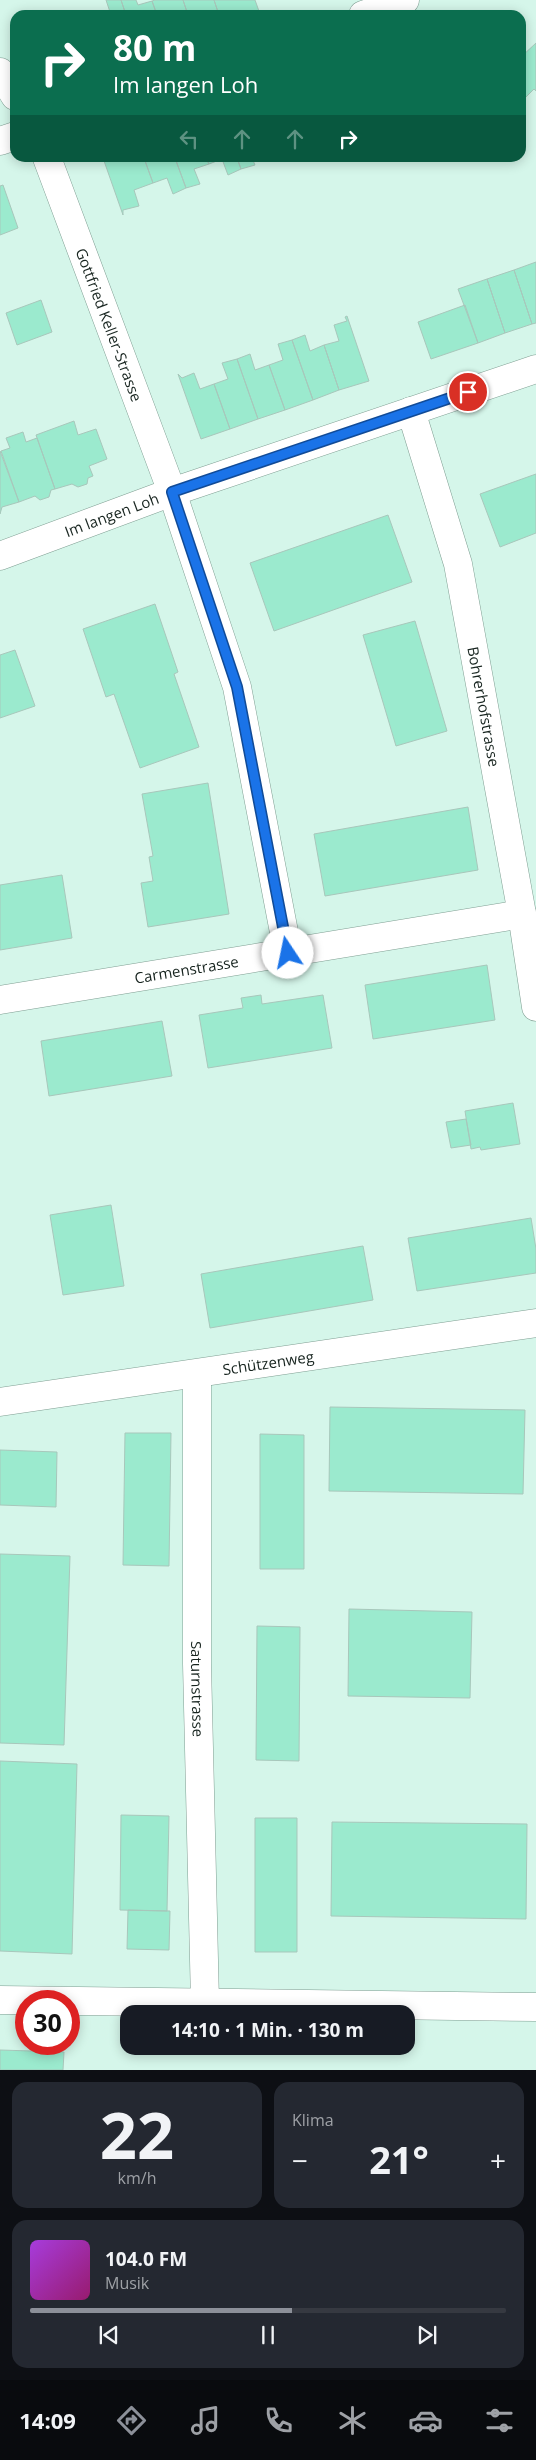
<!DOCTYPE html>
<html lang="de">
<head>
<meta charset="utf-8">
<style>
	:root { --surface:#171b24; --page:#242831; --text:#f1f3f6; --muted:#9ea1a6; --line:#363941; --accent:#8c9099 }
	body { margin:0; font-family:"Open Sans",sans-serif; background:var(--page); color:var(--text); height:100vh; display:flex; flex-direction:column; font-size:19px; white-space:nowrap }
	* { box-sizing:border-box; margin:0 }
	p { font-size:16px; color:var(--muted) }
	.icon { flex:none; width:28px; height:28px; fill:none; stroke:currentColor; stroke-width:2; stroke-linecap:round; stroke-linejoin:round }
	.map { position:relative; height:2070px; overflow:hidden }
	.panel { display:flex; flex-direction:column; gap:12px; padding:12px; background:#0d0f14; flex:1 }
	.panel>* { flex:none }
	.top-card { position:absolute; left:10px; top:10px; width:516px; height:152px; border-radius:15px; box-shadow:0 2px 12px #0003; background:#0b6e4f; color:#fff; overflow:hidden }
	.speed { position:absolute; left:15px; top:1990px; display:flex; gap:10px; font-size:25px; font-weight:700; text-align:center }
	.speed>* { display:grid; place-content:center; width:65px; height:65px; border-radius:50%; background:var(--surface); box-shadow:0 2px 12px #0003; line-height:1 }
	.speed .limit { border:8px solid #d22; background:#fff; color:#111 }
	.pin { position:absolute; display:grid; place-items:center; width:42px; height:42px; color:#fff; margin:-21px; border:2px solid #fff; border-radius:50%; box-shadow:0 1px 5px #0007 }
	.me { position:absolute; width:55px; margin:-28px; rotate:349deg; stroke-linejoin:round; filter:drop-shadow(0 0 4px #0008) }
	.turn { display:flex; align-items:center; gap:18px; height:105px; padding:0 20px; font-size:22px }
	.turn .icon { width:65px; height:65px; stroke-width:2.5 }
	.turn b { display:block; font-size:35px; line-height:42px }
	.lanes { display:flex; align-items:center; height:48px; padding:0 20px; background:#0003; justify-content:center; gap:25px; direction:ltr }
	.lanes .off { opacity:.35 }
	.big { font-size:38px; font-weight:700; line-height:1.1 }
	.panel .widget { flex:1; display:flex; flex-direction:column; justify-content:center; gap:8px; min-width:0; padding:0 18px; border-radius:15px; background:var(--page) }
	.panel .dial { align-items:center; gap:0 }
	.dial b { font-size:65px; line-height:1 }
	.song { display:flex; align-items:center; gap:15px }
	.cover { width:60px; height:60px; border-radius:8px; background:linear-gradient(135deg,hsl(280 70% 55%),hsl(320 70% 35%)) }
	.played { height:5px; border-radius:2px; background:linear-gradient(90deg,var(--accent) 55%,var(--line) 55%) }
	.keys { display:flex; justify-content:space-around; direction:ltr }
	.heat { display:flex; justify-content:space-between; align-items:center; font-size:28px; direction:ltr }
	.panel .tiles { flex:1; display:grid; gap:12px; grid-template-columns:1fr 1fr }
	.widget:last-child { grid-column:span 2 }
	.trip { position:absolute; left:120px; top:2005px; width:295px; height:50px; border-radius:15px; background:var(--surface); box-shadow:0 2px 12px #0003; font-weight:700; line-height:50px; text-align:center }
	.tab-bar { display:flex; height:80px; justify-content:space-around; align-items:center; background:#090b0e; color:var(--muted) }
	.tab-bar .icon { width:35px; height:35px }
	.tab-bar .current { color:var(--accent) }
	.tab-bar b { font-size:22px; color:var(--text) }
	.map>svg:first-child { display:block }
	.building { fill:#9beace; stroke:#a8c7bb }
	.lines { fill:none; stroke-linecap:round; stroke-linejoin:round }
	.minor-casing { stroke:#7f9e92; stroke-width:29 }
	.minor { stroke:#fff; stroke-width:28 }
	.route-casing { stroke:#114b97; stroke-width:12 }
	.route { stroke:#1a73e8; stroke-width:9 }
	.labels { text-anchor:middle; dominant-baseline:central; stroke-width:5; stroke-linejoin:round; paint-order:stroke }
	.street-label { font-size:15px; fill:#17241f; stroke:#f1fef9 }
</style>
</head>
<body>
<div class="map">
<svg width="536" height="2070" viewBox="0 0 536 2070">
	<rect width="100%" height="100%" fill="#d5f6ea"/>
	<!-- building -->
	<path class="building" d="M 106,0 L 121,0 L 126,15 L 111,15 Z
		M 121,0 L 136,0 L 138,5 L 152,1 L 157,15 L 126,15 Z
		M 155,0 L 183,0 L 188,15 L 157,15 L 152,1 Z
		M 183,0 L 214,0 L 219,15 L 188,15 Z
		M 214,0 L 255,0 L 260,14 L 219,15 Z
		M 536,43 L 536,91 L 534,89 L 521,102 L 521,57 Z
		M 103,158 L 144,158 L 153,183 L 134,190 L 139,206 L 123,210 L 123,215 Z
		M 144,158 L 175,158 L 186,188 L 173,194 L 167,178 L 153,183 Z
		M 175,158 L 206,158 L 209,164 L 194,169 L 200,184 L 186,188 Z
		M 206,158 L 237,158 L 241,169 L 228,175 L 222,159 L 209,164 Z
		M 237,158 L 252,158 L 255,165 L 241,169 Z
		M 3,185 L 18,228 L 0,235 L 0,186 Z
		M 536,262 L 536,323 L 532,324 L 514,270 Z
		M 514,270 L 532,324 L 505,333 L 487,279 Z
		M 487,279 L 505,333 L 478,343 L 458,289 Z
		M 41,300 L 52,332 L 17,345 L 6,313 Z
		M 465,305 L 478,343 L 431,359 L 418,322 Z
		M 347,316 L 369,381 L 339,390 L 324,345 L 339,341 L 334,325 L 347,321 L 345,317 Z
		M 305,335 L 310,351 L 324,345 L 339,390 L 313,400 L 292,340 Z
		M 292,340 L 313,400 L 285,410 L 269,365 L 283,360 L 278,344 Z
		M 250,354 L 255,370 L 269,365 L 285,410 L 258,419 L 237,359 Z
		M 237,359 L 258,419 L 230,429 L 214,384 L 228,379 L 222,363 Z
		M 194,373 L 200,389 L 214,384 L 230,429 L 201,439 L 178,374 L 182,378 Z
		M 74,421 L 78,435 L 96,429 L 107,459 L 89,466 L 93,476 L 88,478 L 87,484 L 78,487 L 72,484 L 55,489 L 36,435 Z
		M 23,432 L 26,442 L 37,438 L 55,489 L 51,490 L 49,497 L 40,500 L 35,496 L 19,502 L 1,451 L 10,448 L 6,438 Z
		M 0,451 L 19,502 L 2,507 L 0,514 Z
		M 536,474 L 536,533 L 500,547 L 480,494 Z
		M 388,515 L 412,582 L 274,631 L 250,563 Z
		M 155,604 L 178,672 L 174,674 L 199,747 L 140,768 L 114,694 L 106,697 L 83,629 Z
		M 415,621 L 447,731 L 396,746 L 363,635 Z
		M 15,650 L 35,706 L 0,718 L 0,655 Z
		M 208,783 L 229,914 L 148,927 L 141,883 L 153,881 L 149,857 L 153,856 L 142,794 Z
		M 468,807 L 478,870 L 325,896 L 314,834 Z
		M 62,875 L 72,938 L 0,950 L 0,885 Z
		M 487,965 L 495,1020 L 373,1039 L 365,985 Z
		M 261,995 L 262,1004 L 323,995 L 332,1048 L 208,1068 L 199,1015 L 243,1008 L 241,998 Z
		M 162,1021 L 172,1076 L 49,1096 L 41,1041 Z
		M 513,1103 L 520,1144 L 481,1150 L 480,1147 L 471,1149 L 465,1111 Z
		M 466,1119 L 471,1145 L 451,1148 L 446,1122 Z
		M 111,1205 L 124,1286 L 63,1295 L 50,1215 Z
		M 531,1218 L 536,1249 L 536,1273 L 417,1291 L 408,1238 Z
		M 363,1246 L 373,1300 L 210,1328 L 201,1274 Z
		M 330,1407 L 525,1410 L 523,1494 L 329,1491 Z
		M 125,1433 L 171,1433 L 169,1566 L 123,1565 Z
		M 260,1434 L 304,1435 L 304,1569 L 260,1569 Z
		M 0,1450 L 57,1452 L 56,1507 L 0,1505 Z
		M 0,1554 L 70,1556 L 64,1745 L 0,1743 Z
		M 349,1609 L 472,1612 L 470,1698 L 348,1696 Z
		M 257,1626 L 300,1627 L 299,1761 L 256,1760 Z
		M 0,1761 L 77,1764 L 72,1954 L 0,1951 Z
		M 121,1815 L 169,1816 L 167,1911 L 120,1910 Z
		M 255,1818 L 297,1818 L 297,1952 L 255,1952 Z
		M 332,1822 L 527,1824 L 526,1919 L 331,1916 Z
		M 128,1910 L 170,1911 L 169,1950 L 127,1949 Z
		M 0,2050 L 64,2052 L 63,2070 L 0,2070 Z"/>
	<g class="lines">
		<!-- minor casing -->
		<g class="minor-casing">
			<g id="minor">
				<path d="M 363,15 L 405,0"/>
				<path d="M 0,72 L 15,96"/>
				<path d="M 0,141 L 15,136"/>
				<path id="s1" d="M 47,158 L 172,492 L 237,687 L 288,953"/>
				<path id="s2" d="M 411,411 L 458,564 L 522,914 L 536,1007"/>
				<path id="s3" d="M 0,556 L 172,492 L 536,369"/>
				<path id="s4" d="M 0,1000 L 522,914"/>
				<path id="s5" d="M 197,1375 L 197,1664 L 205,2002"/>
				<path id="s6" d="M 0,1402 L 536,1323"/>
				<path d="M 0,2000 L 536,2007"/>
			</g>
		</g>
		<!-- minor -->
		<use href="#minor" class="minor"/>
	</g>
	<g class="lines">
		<!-- route casing -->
		<g class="route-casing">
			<path id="route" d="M 288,953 L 237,687 L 172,492 L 468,392"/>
		</g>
		<!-- route -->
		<use href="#route" class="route"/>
	</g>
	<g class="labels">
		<!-- street labels -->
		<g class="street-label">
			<text stroke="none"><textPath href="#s1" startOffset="178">Gottfried Keller-Strasse</textPath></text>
			<text stroke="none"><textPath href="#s3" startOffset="119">Im langen Loh</textPath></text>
			<text stroke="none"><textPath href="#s2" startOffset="305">Bohrerhofstrasse</textPath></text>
			<text stroke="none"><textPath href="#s4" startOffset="189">Carmenstrasse</textPath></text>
			<text stroke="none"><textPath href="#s6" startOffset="271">Schützenweg</textPath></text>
			<text stroke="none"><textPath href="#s5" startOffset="314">Saturnstrasse</textPath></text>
		</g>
	</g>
</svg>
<div class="speed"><div class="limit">30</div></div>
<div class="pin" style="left:468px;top:392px;background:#d93025"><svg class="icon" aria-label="arrive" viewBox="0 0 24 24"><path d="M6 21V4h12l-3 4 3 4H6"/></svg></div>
<svg class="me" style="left:288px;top:953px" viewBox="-20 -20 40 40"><circle r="19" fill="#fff"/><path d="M0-13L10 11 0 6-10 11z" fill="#1a73e8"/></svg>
<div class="trip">14:10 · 1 Min. · 130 m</div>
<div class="top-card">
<div class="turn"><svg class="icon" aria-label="right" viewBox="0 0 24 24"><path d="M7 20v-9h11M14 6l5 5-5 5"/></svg><div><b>80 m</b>Im langen Loh</div></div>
<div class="lanes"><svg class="icon off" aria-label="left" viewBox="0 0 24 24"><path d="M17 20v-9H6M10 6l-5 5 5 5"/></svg><svg class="icon off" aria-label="ahead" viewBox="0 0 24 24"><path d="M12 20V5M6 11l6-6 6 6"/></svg><svg class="icon off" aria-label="ahead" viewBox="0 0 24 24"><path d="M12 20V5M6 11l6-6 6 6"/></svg><svg class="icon" aria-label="right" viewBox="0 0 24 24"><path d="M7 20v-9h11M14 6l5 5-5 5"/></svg></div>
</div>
</div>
<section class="panel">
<div class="tiles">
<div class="widget dial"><b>22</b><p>km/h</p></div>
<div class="widget"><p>Klima</p>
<div class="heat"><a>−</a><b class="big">21°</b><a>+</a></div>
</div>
<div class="widget">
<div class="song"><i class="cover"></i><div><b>104.0 FM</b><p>Musik</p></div></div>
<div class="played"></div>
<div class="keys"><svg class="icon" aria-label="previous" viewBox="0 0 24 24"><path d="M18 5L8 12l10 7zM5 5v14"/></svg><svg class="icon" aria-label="pause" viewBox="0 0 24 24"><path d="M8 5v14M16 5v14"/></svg><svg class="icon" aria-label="next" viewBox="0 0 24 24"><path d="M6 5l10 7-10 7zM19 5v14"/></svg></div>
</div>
</div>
</section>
<nav class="tab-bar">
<b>14:09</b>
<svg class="icon current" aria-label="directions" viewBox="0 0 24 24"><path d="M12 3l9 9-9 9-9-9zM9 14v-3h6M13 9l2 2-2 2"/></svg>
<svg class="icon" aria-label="music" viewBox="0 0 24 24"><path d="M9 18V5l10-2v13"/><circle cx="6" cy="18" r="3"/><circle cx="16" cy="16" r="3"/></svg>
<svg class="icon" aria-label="phone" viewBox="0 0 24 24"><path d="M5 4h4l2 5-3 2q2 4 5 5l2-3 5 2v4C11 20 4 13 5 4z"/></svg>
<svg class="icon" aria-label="climate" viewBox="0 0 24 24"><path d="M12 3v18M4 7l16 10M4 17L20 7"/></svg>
<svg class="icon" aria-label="car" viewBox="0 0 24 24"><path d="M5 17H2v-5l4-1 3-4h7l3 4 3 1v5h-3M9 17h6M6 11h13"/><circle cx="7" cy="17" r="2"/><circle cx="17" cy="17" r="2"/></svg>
<svg class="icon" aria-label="filters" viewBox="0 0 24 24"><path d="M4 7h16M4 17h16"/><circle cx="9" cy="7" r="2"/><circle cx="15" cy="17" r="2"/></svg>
</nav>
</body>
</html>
